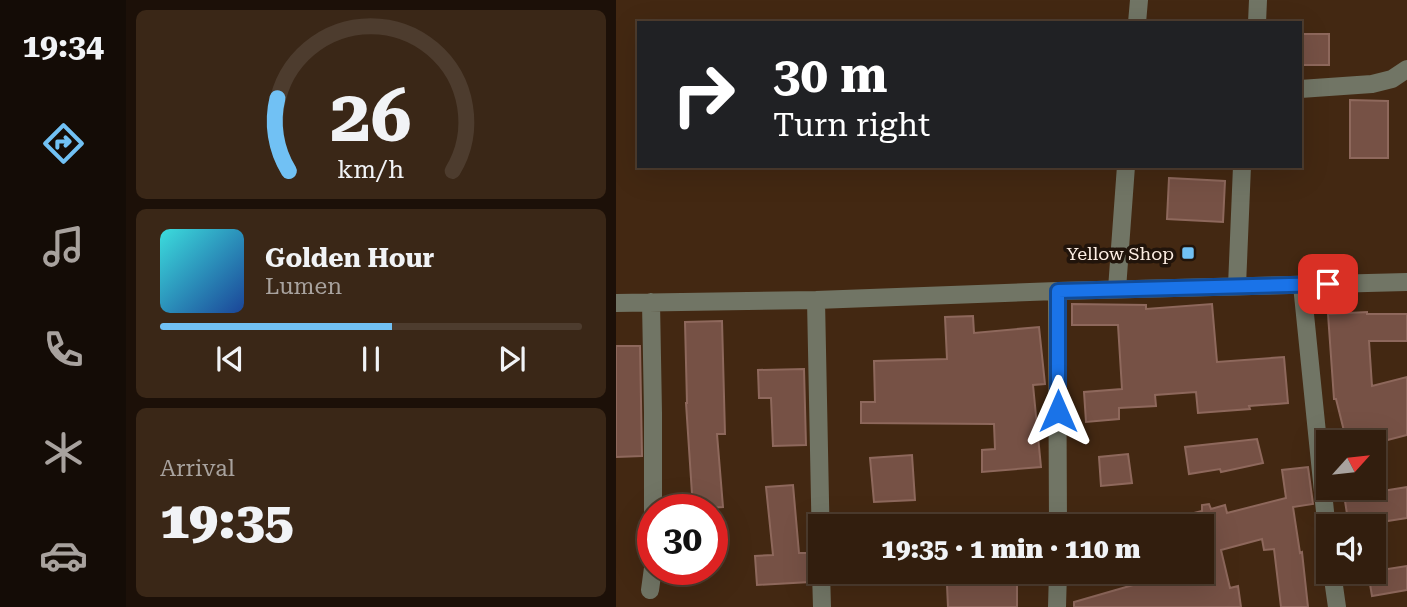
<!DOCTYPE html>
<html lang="en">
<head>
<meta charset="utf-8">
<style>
	:root { --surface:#321e0e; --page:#3a2717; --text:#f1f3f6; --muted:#a8a29e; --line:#4d3c2e; --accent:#71c1f4 }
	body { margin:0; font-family:"Roboto Serif",serif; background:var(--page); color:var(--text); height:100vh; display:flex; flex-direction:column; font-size:26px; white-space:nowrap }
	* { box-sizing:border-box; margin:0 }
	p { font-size:23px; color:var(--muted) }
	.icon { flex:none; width:38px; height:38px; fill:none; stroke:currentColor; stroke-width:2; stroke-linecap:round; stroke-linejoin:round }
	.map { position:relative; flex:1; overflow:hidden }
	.side { display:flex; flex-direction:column; gap:10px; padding:10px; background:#1c1008; width:490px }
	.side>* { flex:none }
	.banner { position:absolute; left:21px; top:21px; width:665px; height:147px; border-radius:0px; box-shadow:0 7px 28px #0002,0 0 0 2px var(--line); background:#202124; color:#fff; overflow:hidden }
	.needle { width:46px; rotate:63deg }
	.fabs { position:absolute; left:700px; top:430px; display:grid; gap:14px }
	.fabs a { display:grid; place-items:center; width:70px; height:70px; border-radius:0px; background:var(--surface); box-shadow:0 7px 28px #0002,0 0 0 2px var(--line); font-size:35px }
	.speed { position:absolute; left:21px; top:494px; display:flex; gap:14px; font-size:35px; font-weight:700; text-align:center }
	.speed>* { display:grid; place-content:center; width:91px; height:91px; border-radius:50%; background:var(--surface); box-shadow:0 7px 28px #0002,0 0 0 2px var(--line); line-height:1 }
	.speed .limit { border:10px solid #d22; background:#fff; color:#111 }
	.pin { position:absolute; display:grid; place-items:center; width:60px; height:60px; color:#fff; margin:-30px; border-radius:14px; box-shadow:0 4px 10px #0006 }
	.me { position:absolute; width:77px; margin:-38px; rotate:0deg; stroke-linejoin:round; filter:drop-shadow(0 0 5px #0008) }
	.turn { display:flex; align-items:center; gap:24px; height:147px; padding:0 21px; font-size:32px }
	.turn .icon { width:91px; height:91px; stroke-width:2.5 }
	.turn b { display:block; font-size:49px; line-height:60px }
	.big { font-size:52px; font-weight:800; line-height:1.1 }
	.side .card { flex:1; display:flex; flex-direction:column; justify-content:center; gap:10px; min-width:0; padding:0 24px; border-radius:10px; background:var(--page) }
	.side .dial { align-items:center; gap:0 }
	.dial svg { height:182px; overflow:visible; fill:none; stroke:var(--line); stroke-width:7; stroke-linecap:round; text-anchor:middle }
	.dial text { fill:var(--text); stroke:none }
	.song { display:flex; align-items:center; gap:21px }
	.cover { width:84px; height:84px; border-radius:10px; background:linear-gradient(135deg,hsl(180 70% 55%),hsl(220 70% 35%)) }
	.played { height:7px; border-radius:4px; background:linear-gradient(90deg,var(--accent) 55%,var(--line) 55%) }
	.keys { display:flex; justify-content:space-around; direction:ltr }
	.trip { position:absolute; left:192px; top:514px; width:406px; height:70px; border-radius:0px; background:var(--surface); box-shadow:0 7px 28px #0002,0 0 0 2px var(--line); font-weight:800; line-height:70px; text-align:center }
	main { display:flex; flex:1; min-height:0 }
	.tab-bar { display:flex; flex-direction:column; width:126px; justify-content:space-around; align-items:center; background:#140c06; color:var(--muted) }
	.tab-bar .icon { width:49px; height:49px }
	.tab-bar .current { color:var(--accent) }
	.tab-bar b { font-size:32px; color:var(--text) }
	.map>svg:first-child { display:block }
	.building { fill:#765145; stroke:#8e685c; stroke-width:2 }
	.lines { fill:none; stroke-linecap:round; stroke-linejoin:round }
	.minor { stroke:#717565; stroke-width:18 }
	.route-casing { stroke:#114b97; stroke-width:18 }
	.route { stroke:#1a73e8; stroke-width:12 }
	.poi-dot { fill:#71c1f4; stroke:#21140b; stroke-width:2.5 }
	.labels { text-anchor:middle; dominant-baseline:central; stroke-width:7; stroke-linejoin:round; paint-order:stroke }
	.poi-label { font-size:18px; fill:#feefe4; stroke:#21140b; text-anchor:end }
</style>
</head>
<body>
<main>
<nav class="tab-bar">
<b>19:34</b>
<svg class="icon current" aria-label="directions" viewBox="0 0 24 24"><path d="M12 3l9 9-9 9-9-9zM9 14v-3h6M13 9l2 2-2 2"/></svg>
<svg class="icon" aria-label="music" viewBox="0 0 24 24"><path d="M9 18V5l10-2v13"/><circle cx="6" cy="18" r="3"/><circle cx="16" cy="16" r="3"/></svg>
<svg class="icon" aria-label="phone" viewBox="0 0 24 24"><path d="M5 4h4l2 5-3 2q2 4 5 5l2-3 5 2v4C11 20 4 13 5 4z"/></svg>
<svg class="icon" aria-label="climate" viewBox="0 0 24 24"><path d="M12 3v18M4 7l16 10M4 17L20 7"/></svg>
<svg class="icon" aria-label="car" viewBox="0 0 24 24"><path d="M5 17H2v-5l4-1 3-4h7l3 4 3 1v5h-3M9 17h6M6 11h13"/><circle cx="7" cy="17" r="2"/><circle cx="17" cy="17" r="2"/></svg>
</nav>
<section class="side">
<div class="card dial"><svg viewBox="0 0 100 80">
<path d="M14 69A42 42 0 1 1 86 69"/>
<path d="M14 69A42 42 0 0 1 9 37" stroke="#71c1f4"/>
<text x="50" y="56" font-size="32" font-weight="700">26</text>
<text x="50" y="72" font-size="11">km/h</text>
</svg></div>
<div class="card">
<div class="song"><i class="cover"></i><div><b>Golden Hour</b><p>Lumen</p></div></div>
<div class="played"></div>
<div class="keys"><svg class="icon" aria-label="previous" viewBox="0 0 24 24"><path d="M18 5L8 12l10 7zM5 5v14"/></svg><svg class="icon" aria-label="pause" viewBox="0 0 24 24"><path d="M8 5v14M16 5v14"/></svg><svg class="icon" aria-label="next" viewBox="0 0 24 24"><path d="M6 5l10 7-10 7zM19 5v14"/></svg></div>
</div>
<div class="card"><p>Arrival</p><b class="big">19:35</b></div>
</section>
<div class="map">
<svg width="791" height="607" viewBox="0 0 791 607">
	<rect width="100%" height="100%" fill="#432812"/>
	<!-- building -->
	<path class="building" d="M 684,34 L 713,34 L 713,65 L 684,65 Z
		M 734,100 L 772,101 L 772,158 L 734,158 Z
		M 553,178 L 609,181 L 607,222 L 551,219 Z
		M 456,304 L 530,305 L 530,309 L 596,304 L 601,362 L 668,357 L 672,403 L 633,406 L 634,409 L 582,413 L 580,392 L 539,395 L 540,406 L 503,408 L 503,419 L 470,422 L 468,392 L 506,389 L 502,325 L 456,325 Z
		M 751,312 L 751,314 L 791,314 L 791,341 L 753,341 L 756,386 L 791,377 L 791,435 L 760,443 L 731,443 L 720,399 L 718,399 L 712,314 Z
		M 357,316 L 358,333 L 423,327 L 429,384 L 417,385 L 425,467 L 366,472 L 366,450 L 379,449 L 378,424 L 245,423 L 245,402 L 259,402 L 258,361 L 331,359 L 329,317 Z
		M 106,321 L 109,434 L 101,434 L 107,507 L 77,509 L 70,403 L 71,403 L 69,322 Z
		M 0,346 L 24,346 L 26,456 L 0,457 Z
		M 188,369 L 190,445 L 157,446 L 155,398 L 143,398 L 142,370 Z
		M 641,439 L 647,463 L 605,472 L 604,469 L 573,474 L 569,447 Z
		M 512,454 L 516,483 L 485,486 L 483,457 Z
		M 296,455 L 299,500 L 258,502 L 254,458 Z
		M 692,467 L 697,504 L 677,507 L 684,553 L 686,552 L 692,607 L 665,607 L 658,549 L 648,550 L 646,539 L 605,550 L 614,588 L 622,586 L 625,607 L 458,607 L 458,602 L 538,579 L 539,581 L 573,572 L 586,572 L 586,527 L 551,527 L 550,520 L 586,511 L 586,505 L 593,504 L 595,509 L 609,505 L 611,513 L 670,498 L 666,470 Z
		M 177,485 L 183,553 L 192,553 L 194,582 L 141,585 L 139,556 L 157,555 L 150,487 Z
		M 791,487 L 791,518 L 733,527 L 727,488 L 753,488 L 754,493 Z
		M 791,566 L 791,590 L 756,596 L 752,572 Z
		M 401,584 L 401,607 L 332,607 L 331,585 Z"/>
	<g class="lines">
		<!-- minor -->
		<path class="minor" d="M 521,23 L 523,0
			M 641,23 L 642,0
			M 684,89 L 756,84 L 776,79 L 791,69
			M 686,285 L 712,541
			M 621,286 L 626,166
			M 501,289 L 510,166
			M 441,291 L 442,527
			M 200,300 L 205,550
			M 35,302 L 37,413 L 37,538
			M 0,303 L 200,300 L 441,291 L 791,282
			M 205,572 L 206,607
			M 716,572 L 721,607
			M 34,590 L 37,568
			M 441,607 L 442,572"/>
	</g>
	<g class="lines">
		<!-- route casing -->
		<g class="route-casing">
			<path id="route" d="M 442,411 L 442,291 L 712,284"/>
		</g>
		<!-- route -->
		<use href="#route" class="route"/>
	</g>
	<!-- markers -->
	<rect class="poi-dot" x="565" y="246" width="14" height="14" rx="3.5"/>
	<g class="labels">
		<!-- poi labels -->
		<g class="poi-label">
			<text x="558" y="253">Yellow Shop</text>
		</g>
	</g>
</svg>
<div class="fabs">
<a><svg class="needle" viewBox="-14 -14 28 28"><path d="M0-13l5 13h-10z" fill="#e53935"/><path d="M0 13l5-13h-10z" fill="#a8a29e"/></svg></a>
<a><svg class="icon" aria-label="sound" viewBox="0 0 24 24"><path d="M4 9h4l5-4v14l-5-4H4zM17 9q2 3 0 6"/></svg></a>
</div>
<div class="speed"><div class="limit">30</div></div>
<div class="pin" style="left:712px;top:284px;background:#d93025"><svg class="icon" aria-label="arrive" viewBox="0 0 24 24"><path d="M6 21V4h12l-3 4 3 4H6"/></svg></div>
<svg class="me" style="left:442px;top:411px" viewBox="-20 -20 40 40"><path d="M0-17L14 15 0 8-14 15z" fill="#1a73e8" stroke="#fff" stroke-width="4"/></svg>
<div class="trip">19:35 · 1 min · 110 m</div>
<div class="banner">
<div class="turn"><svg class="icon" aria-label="right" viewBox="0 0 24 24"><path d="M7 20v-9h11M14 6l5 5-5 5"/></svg><div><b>30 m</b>Turn right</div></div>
</div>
</div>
</main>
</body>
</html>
